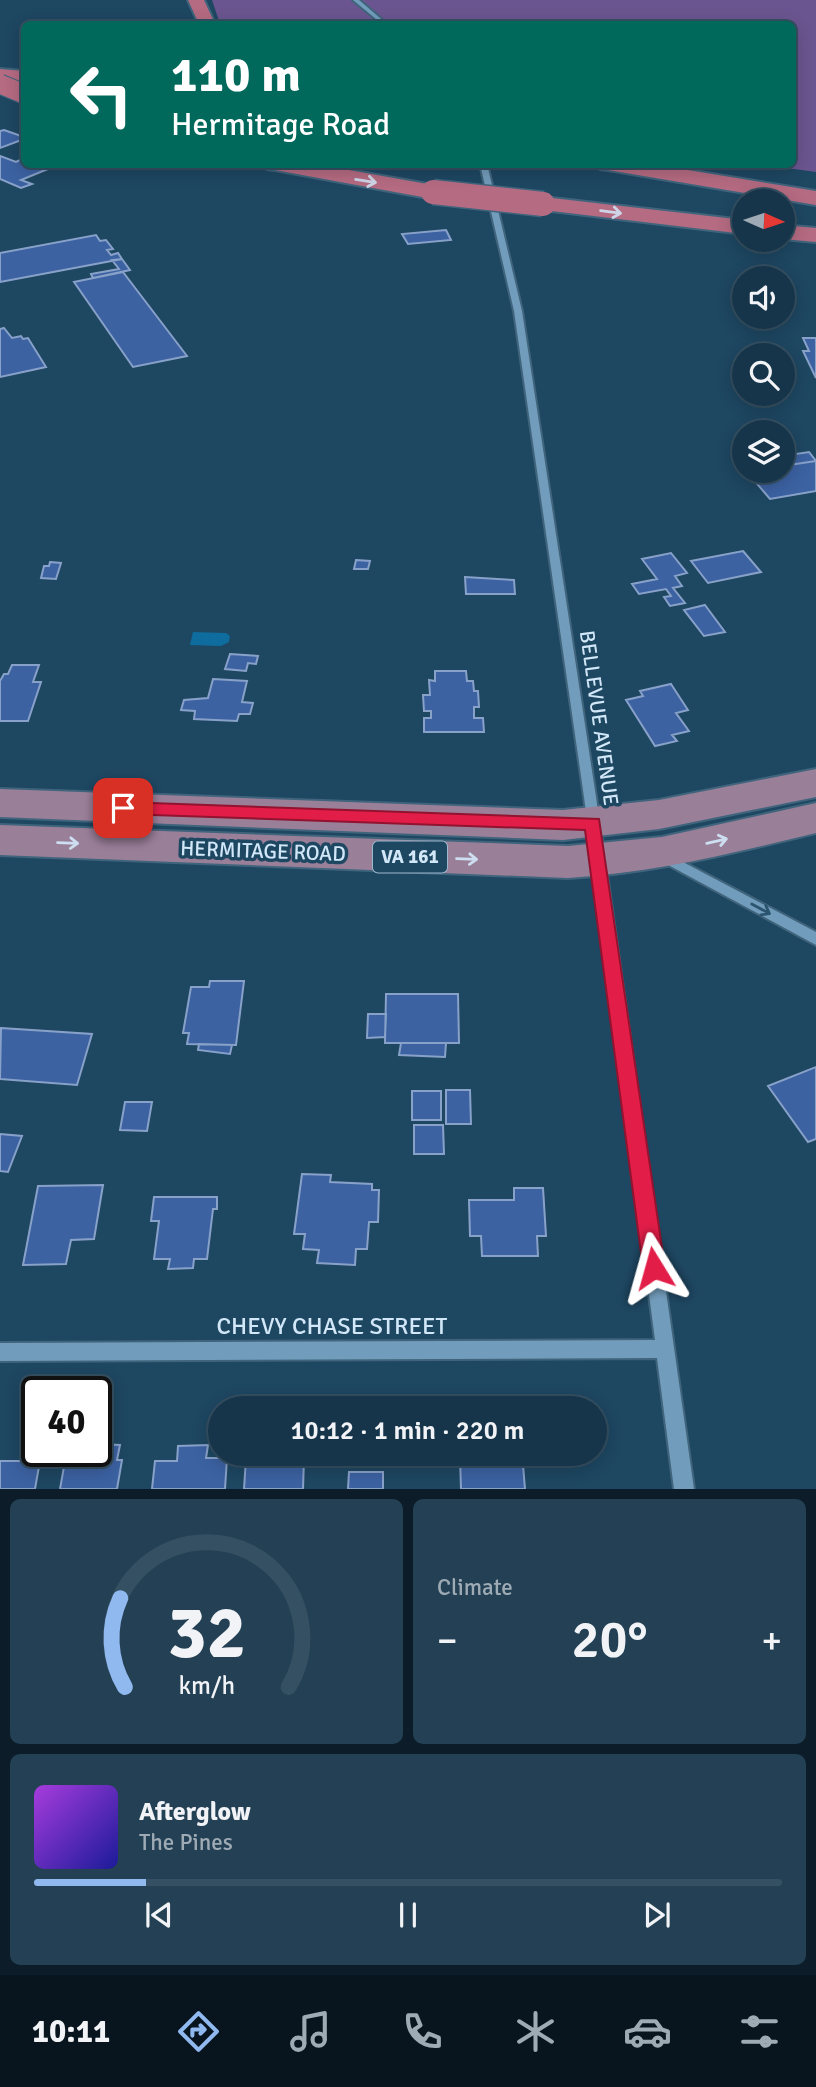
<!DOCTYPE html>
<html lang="en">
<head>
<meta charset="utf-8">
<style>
	:root { --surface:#16354a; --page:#234054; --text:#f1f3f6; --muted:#9eabb5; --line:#355062; --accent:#90b9f0 }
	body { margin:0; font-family:Signika,sans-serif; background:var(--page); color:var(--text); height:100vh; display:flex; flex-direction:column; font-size:26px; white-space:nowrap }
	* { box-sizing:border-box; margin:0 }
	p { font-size:23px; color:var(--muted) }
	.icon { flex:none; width:38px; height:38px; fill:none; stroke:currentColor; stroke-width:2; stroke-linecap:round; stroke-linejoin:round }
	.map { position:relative; height:1489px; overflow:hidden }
	.drawer { display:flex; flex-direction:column; gap:10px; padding:10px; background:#0c1d29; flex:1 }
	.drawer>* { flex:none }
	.hud { position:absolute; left:21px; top:21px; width:775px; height:147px; border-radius:10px; box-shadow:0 4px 18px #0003,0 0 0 2px var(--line); background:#00695c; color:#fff; overflow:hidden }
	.needle { width:46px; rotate:93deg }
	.tools { position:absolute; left:732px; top:189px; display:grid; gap:14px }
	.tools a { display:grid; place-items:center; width:63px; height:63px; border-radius:50%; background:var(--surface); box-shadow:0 4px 18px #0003,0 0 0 2px var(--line); font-size:35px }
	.speed { position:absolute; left:21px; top:1376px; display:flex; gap:14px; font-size:35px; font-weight:700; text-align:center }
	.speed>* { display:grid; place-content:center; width:91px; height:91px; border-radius:50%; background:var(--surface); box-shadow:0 4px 18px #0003,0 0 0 2px var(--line); line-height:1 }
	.speed .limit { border:4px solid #111; border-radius:10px; background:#fff; color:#111 }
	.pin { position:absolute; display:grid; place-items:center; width:60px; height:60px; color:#fff; margin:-30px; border-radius:14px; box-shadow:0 4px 10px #0006 }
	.me { position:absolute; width:77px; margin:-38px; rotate:352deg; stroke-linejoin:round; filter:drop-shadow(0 0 5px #0008) }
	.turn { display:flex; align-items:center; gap:24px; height:147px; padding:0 35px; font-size:32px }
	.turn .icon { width:91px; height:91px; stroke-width:2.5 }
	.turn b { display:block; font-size:49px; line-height:60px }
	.big { font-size:52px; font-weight:600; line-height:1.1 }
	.drawer .widget { flex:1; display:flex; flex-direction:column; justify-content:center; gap:10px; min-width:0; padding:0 24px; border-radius:10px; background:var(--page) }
	.drawer .dial { align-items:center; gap:0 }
	.dial svg { height:182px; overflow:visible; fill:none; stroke:var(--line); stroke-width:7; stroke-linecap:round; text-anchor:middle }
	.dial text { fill:var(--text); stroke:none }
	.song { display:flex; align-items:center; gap:21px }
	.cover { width:84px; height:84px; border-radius:10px; background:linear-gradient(135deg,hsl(280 70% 55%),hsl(240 70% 35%)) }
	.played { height:7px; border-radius:4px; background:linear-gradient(90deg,var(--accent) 15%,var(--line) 15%) }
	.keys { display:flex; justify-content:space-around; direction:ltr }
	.heat { display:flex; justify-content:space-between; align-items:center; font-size:38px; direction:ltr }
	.drawer .tiles { flex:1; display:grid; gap:10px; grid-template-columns:1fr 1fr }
	.widget:last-child { grid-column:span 2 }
	.trip { position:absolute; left:208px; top:1396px; width:399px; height:70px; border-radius:35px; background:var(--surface); box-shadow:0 4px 18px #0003,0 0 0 2px var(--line); font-weight:600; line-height:70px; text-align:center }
	.tabs { display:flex; height:112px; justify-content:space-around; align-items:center; background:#09151e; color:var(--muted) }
	.tabs .icon { width:49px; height:49px }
	.tabs .current { color:var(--accent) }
	.tabs b { font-size:32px; color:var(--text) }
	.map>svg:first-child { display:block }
	.green { fill:#6b5590 }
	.water { fill:#0e6c9f }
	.building { fill:#3c62a2; stroke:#88a1c9; stroke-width:2 }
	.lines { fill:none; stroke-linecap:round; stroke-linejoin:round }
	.minor-casing { stroke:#3f647c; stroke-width:4 }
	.major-casing { stroke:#3f647c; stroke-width:4 }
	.highway-casing { stroke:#3f647c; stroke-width:4 }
	.minor { fill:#729cbb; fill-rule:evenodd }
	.major { fill:#9a7f99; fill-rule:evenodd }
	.highway { fill:#b56b82; fill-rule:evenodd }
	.highway-bridge-far1-casing { stroke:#3f647c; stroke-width:21; stroke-linecap:butt }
	.highway-bridge-casing { stroke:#3f647c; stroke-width:27; stroke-linecap:butt }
	.highway-bridge-far1 { stroke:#b56b82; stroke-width:19 }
	.highway-bridge { stroke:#b56b82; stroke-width:24 }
	.oneway { stroke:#ced5e7 }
	.oneway2 { stroke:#ccdeef }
	.oneway3 { stroke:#2b546f }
	.route { fill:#e11d48; stroke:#92132f; stroke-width:2 }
	.labels { text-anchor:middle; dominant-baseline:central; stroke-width:7; stroke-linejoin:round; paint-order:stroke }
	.shield { fill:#1e4762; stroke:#9cb8cc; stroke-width:2 }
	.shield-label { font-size:19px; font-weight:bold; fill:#d2e8f9 }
	.street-label { font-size:21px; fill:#d2e8f9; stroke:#1e4762 }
	.near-street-label { font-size:24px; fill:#d2e8f9; stroke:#1e4762 }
</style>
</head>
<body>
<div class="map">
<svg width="816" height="1489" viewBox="0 0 816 1489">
	<rect width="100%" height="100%" fill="#1e4762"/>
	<!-- green -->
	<path class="green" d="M 212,0 L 816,0 L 816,172 L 765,165 L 793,164 L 793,24 L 220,24 Z"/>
	<!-- water -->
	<path class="water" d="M 193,632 L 226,633 L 230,636 L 229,642 L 221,646 L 190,645 Z"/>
	<!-- building -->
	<path class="building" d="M 4,130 L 24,137 L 24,139 L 0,148 L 0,131 Z
		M 0,156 L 16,162 L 24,158 L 24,164 L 60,164 L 21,180 L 32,184 L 21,188 L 0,179 Z
		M 446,230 L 451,240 L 408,244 L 402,234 Z
		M 96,235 L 100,241 L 106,240 L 113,249 L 107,250 L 111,255 L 118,253 L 122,259 L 0,282 L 0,253 Z
		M 122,259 L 130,270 L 93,278 L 91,274 L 119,269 L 112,260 Z
		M 123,272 L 187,356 L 133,367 L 74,282 Z
		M 4,328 L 12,338 L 21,336 L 23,339 L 28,338 L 46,367 L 0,377 L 0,329 Z
		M 803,338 L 816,338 L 816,378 L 803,351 L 809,351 Z
		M 809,452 L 816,461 L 782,466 L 782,456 Z
		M 816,461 L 816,491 L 770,499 L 747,472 L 782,471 L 782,466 Z
		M 743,551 L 761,572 L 708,583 L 691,561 Z
		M 671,553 L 687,573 L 675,576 L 682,586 L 673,588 L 685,603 L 670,606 L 664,597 L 671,596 L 666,589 L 639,594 L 632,584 L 657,579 L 642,559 Z
		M 356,560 L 370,561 L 368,569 L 354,569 Z
		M 50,562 L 61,563 L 56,579 L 41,578 L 44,566 L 49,566 Z
		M 465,577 L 514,580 L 515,594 L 466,594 Z
		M 705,605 L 725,632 L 704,636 L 684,610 Z
		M 230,654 L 258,656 L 256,664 L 248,663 L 246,671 L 225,669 Z
		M 12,665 L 39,665 L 33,682 L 41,682 L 28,721 L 0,721 L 0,681 L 4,674 L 8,674 Z
		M 435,671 L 466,671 L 467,681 L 473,681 L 474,691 L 478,691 L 479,707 L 474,707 L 474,718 L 483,718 L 484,732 L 424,732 L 424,718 L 431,718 L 431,711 L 424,711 L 423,695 L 430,695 L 429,680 L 435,681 Z
		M 213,679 L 247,681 L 242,702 L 253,703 L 250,714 L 239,714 L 237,721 L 194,719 L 195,711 L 181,710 L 184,700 L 208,698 Z
		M 671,684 L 688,710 L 676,713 L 689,731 L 672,735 L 677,741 L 655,746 L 626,700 L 643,696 L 640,691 Z
		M 210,981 L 244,981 L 236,1045 L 187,1044 L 189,1033 L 183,1033 L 191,987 L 209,987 Z
		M 386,994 L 458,994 L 459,1043 L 385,1043 Z
		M 368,1014 L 386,1014 L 385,1037 L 367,1038 Z
		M 1,1028 L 92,1034 L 77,1085 L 0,1079 Z
		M 401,1043 L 446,1043 L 445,1057 L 399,1055 Z
		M 199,1044 L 232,1045 L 230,1054 L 198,1050 Z
		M 816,1067 L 816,1139 L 808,1142 L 768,1086 Z
		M 446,1090 L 470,1090 L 471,1124 L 446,1124 Z
		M 412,1091 L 441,1091 L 441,1120 L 412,1120 Z
		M 125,1102 L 152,1102 L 147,1131 L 120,1130 Z
		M 414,1125 L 443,1125 L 444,1154 L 414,1154 Z
		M 0,1134 L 22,1136 L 8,1172 L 0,1171 Z
		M 302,1174 L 331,1175 L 330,1182 L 372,1184 L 372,1190 L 379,1190 L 378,1222 L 369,1222 L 367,1249 L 356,1249 L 355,1265 L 317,1263 L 319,1250 L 303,1249 L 305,1234 L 294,1234 Z
		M 103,1185 L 94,1239 L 71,1240 L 66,1264 L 23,1265 L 38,1186 Z
		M 514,1188 L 543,1188 L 546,1236 L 537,1236 L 538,1256 L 482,1256 L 481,1236 L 470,1236 L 469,1200 L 514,1200 Z
		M 154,1197 L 217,1197 L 217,1209 L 213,1209 L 207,1259 L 194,1259 L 193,1268 L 168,1269 L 170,1259 L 154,1259 L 159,1221 L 151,1221 Z
		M 96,1444 L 120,1445 L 117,1460 L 122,1460 L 117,1489 L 60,1489 L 65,1461 L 69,1461 L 71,1451 L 96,1451 Z
		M 208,1445 L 206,1458 L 227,1458 L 225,1489 L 152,1489 L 155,1461 L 177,1461 L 178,1446 Z
		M 442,1454 L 540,1454 L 540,1464 L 523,1465 L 525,1489 L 461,1489 L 460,1457 L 442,1457 Z
		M 246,1459 L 304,1459 L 303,1489 L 244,1489 Z
		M 0,1461 L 40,1461 L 35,1489 L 0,1489 Z
		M 349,1472 L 383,1472 L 383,1489 L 348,1489 Z"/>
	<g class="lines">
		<!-- minor casing -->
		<g class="minor-casing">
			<path id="minor" d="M 353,0 L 359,0 L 387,24 L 382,24 Z
				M 480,164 L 487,164 L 522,311 L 596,797 L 694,1489 L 674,1489 L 657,1358 L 0,1361 L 0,1343 L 655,1340 L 584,797 L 514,311 Z
				M 664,852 L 816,932 L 816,945 L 659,860 L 657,857 L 659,854 Z"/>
		</g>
		<!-- major casing -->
		<g class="major-casing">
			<path id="major" d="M 816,769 L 816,797 L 659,829 L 563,840 L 0,817 L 0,789 L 563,810 L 659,800 Z
				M 816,803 L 816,833 C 734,853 653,873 568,878 L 0,855 L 0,825 L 568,846 L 662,837 Z"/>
		</g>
		<!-- highway casing -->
		<g class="highway-casing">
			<path id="highway" d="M 188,0 L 204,0 L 215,24 L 199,24 Z
				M 0,69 L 24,71 L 24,83 L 0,81 Z
				M 265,164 L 315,164 L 433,185 L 441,187 L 444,192 L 441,197 L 433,199 L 275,170 L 267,169 Z
				M 598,164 L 651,164 L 816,191 L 816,205 L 608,170 L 600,169 Z
				M 543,197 L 744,220 L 744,234 L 535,209 L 532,204 L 535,199 Z
				M 782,225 L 816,228 L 816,242 L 782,239 Z"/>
		</g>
		<!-- minor -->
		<use href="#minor" class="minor"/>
		<!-- major -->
		<use href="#major" class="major"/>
		<!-- highway -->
		<use href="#highway" class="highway"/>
		<!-- highway-bridge-far1 casing -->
		<g class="highway-bridge-far1-casing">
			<path id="highway-bridge-far1" d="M 0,84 L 24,94"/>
		</g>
		<!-- highway-bridge casing -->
		<g class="highway-bridge-casing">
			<path id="highway-bridge" d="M 433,192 L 543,204"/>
		</g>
		<!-- highway-bridge-far1 -->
		<use href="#highway-bridge-far1" class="highway-bridge-far1"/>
		<!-- highway-bridge -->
		<use href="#highway-bridge" class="highway-bridge"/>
	</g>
	<!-- one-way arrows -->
	<defs><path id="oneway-shaft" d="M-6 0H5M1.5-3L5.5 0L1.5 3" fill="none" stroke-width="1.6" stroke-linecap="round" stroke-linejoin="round" transform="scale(1.75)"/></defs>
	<g class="oneway">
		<use href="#oneway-shaft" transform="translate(366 181) rotate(9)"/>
		<use href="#oneway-shaft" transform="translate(611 212) rotate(7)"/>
	</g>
	<g class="oneway2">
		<use href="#oneway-shaft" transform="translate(717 841) rotate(-13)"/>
		<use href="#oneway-shaft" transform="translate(68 843) rotate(2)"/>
		<use href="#oneway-shaft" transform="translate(467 859) rotate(2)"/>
	</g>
	<use class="oneway3" href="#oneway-shaft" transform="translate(761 909) rotate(28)"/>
	<!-- route -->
	<path class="route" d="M 123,802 L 599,819 L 665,1268 L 662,1276 L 654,1279 L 646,1276 L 643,1268 L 585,830 L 123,814 L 115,808 Z"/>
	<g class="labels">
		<!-- shield labels -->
		<rect class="shield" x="373" y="841.5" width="74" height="31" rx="5"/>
		<g class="shield-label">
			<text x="410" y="857">VA 161</text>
		</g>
		<!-- street labels -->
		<g class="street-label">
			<text transform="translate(599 718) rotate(82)">BELLEVUE AVENUE</text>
			<text transform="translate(263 851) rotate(2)">HERMITAGE ROAD</text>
		</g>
		<!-- near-street labels -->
		<g class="near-street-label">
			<text x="332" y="1326">CHEVY CHASE STREET</text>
		</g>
	</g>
</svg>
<div class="tools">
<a><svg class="needle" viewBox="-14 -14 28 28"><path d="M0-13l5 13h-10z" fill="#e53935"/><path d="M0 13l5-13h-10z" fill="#9eabb5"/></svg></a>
<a><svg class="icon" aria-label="sound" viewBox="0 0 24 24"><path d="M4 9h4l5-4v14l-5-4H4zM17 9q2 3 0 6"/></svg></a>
<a><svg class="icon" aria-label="search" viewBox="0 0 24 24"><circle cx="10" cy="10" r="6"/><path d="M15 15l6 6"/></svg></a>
<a><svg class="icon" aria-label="layers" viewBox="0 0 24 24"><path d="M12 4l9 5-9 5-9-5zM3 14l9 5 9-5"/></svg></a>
</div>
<div class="speed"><div class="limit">40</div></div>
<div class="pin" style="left:123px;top:808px;background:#d93025"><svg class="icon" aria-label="arrive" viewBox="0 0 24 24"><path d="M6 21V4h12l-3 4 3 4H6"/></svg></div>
<svg class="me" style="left:654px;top:1268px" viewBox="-20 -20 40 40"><path d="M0-17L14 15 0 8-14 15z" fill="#e11d48" stroke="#fff" stroke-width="4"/></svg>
<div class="trip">10:12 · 1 min · 220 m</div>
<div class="hud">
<div class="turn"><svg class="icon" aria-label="left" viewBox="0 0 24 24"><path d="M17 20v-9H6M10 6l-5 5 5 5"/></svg><div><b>110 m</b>Hermitage Road</div></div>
</div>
</div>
<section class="drawer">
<div class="tiles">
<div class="widget dial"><svg viewBox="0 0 100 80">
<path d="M14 69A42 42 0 1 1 86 69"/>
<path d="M14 69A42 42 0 0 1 12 30" stroke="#90b9f0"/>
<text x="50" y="56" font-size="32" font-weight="700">32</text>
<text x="50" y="72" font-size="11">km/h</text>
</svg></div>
<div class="widget"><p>Climate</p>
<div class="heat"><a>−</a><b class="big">20°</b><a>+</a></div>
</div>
<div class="widget">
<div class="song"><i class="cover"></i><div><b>Afterglow</b><p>The Pines</p></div></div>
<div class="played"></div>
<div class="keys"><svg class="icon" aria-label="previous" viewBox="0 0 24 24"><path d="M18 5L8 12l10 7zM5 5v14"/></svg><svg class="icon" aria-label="pause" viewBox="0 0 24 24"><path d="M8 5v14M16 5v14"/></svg><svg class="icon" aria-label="next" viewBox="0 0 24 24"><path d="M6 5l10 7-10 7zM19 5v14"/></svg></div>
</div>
</div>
</section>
<nav class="tabs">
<b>10:11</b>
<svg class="icon current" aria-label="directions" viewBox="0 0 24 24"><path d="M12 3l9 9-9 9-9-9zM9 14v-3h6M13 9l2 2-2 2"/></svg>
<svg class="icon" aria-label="music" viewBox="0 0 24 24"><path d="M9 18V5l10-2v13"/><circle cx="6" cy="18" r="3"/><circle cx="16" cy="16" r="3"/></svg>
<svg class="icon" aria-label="phone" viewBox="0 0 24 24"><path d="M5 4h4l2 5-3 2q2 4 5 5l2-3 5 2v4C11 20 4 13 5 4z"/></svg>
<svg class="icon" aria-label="climate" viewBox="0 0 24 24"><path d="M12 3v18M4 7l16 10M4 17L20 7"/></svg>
<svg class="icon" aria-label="car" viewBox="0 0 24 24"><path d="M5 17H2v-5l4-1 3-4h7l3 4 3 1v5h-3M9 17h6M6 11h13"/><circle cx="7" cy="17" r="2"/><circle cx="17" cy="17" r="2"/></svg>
<svg class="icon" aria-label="filters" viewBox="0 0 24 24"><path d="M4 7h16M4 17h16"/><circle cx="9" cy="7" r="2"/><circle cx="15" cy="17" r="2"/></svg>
</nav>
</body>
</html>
